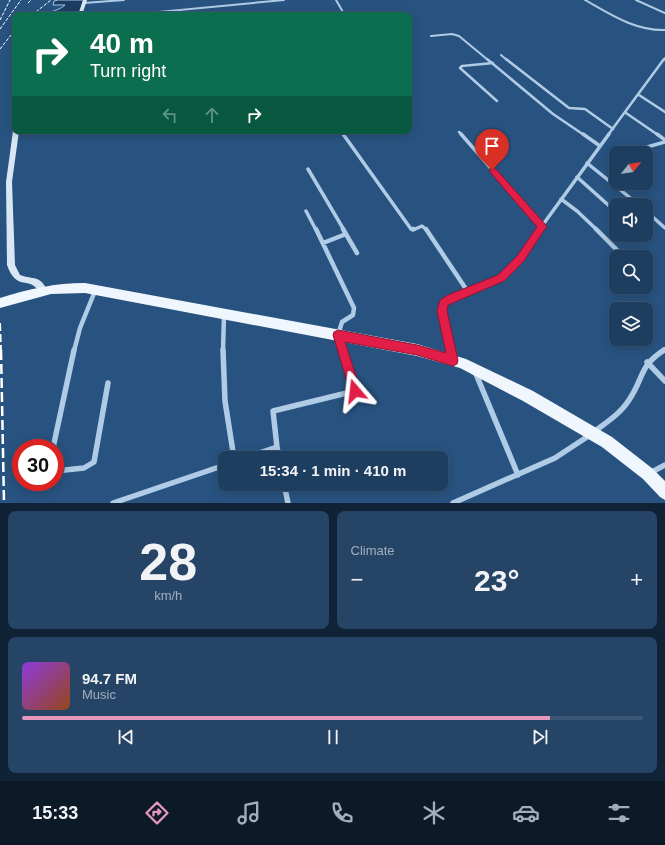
<!DOCTYPE html>
<html lang="en">
<head>
<meta charset="utf-8">
<style>
	:root { --surface:#1e3e60; --page:#264566; --text:#f1f3f6; --muted:#a1aebd; --line:#3c5775; --accent:#e797bd }
	body { margin:0; font-family:Helvetica,sans-serif; background:var(--page); color:var(--text); height:100vh; display:flex; flex-direction:column; font-size:15px; white-space:nowrap }
	* { box-sizing:border-box; margin:0 }
	p { font-size:13px; color:var(--muted) }
	.icon { flex:none; width:22px; height:22px; fill:none; stroke:currentColor; stroke-width:2; stroke-linecap:round; stroke-linejoin:round }
	.map { position:relative; height:503px; overflow:hidden }
	.side { display:flex; flex-direction:column; gap:8px; padding:8px; background:#102235; flex:1 }
	.side>* { flex:none }
	.banner { position:absolute; left:12px; top:12px; width:400px; height:122px; border-radius:8px; box-shadow:0 2px 10px #0003,0 0 0 1px var(--line); background:#0b6e4f; color:#fff; overflow:hidden }
	.needle { width:26px; rotate:60deg }
	.controls { position:absolute; left:609px; top:146px; display:grid; gap:8px }
	.controls a { display:grid; place-items:center; width:44px; height:44px; border-radius:8px; background:var(--surface); box-shadow:0 2px 10px #0003,0 0 0 1px var(--line); font-size:20px }
	.speed { position:absolute; left:12px; top:439px; display:flex; gap:8px; font-size:20px; font-weight:700; text-align:center }
	.speed>* { display:grid; place-content:center; width:52px; height:52px; border-radius:50%; background:var(--surface); box-shadow:0 2px 10px #0003,0 0 0 1px var(--line); line-height:1 }
	.speed .limit { border:6px solid #d22; background:#fff; color:#111 }
	.pin { position:absolute; display:grid; place-items:center; width:34px; height:34px; color:#fff; margin:-41px -17px; border-radius:50% 50% 50% 0; rotate:-45deg; box-shadow:0 0 4px #0007 }
	.pin .icon { rotate:45deg }
	.me { position:absolute; width:44px; margin:-22px; rotate:343deg; stroke-linejoin:round; filter:drop-shadow(0 0 3px #0008) }
	.turn { display:flex; align-items:center; gap:14px; height:84px; padding:0 12px; font-size:18px }
	.turn .icon { width:52px; height:52px; stroke-width:2.5 }
	.turn b { display:block; font-size:28px; line-height:34px }
	.lanes { display:flex; align-items:center; height:38px; padding:0 12px; background:#0003; justify-content:center; gap:20px; direction:ltr }
	.lanes .off { opacity:.35 }
	.big { font-size:30px; font-weight:700; line-height:1.1 }
	.side .card { flex:1; display:flex; flex-direction:column; justify-content:center; gap:6px; min-width:0; padding:0 14px; border-radius:8px; background:var(--page) }
	.side .dial { align-items:center; gap:0 }
	.dial b { font-size:52px; line-height:1 }
	.song { display:flex; align-items:center; gap:12px }
	.cover { width:48px; height:48px; border-radius:6px; background:linear-gradient(135deg,hsl(270 70% 55%),hsl(20 70% 35%)) }
	.played { height:4px; border-radius:2px; background:linear-gradient(90deg,var(--accent) 85%,var(--line) 85%) }
	.keys { display:flex; justify-content:space-around; direction:ltr }
	.heat { display:flex; justify-content:space-between; align-items:center; font-size:22px; direction:ltr }
	.side .tiles { flex:1; display:grid; gap:8px; grid-template-columns:1fr 1fr }
	.card:last-child { grid-column:span 2 }
	.trip { position:absolute; left:218px; top:451px; width:230px; height:40px; border-radius:8px; background:var(--surface); box-shadow:0 2px 10px #0003,0 0 0 1px var(--line); font-weight:700; line-height:40px; text-align:center }
	.menu { display:flex; height:64px; justify-content:space-around; align-items:center; background:#0c1926; color:var(--muted) }
	.menu .icon { width:28px; height:28px }
	.menu .current { color:var(--accent) }
	.menu b { font-size:18px; color:var(--text) }
	.map>svg:first-child { display:block }
	.water { fill:#1c3d61; stroke:#a4c6e6 }
	.lines { fill:none; stroke-linecap:round; stroke-linejoin:round }
	.street-far4 { stroke:#b0cbe6; stroke-width:2 }
	.street-far3 { stroke:#b0cbe6; stroke-width:2.5 }
	.street-far2 { stroke:#b0cbe6; stroke-width:3.5 }
	.street-far1 { stroke:#b0cbe6; stroke-width:4.5 }
	.street { stroke:#b0cbe6; stroke-width:5.5 }
	.secondary { fill:#d9e7f5; fill-rule:evenodd }
	.primary { fill:#f0f6fd; fill-rule:evenodd }
	.rail-far2 { stroke:#fff; stroke-width:1; stroke-dasharray:3.5 1.5; stroke-linecap:butt }
	.rail-far1 { stroke:#fff; stroke-width:2; stroke-dasharray:8 3; stroke-linecap:butt }
	.rail { stroke:#fff; stroke-width:2.5; stroke-dasharray:10 4; stroke-linecap:butt }
	.route { fill:#e11d48; stroke:#92132f }
</style>
</head>
<body>
<div class="map">
<svg width="665" height="503" viewBox="0 0 665 503">
	<rect width="100%" height="100%" fill="#285380"/>
	<!-- water -->
	<path class="water" d="M 58,0 L 84,0 L 79,15 L 45,15 C 52,10 59,11 65,5 L 53,5 L 54,1 Z"/>
	<g class="lines">
		<!-- street-far4 -->
		<path class="street-far4" d="M 336,0 L 343,12
			M 585,0 C 610,14 635,31 665,30
			M 636,0 L 665,13
			M 84,3 L 124,0
			M 127,15 L 284,0
			M 431,36 L 452,34 L 459,36 L 488,60
			M 501,55 L 507,60
			M 664,60 L 665,58"/>
		<!-- street-far3 -->
		<path class="street-far3" d="M 487,59 L 553,114 L 584,135
			M 506,59 L 569,108 L 585,109 L 613,129
			M 493,63 L 462,66 L 460,68 L 497,101
			M 639,95 L 665,112
			M 626,113 L 658,135
			M 341,131 L 344,135
			M 459,132 L 462,135
			M 608,135 L 664,59"/>
		<!-- street-far2 -->
		<path class="street-far2" d="M 343,134 L 411,229 L 413,230 L 422,226 L 427,230
			M 461,134 L 542,227
			M 583,134 L 600,146
			M 657,134 L 665,140
			M 640,149 L 665,142
			M 587,163 L 639,205
			M 308,169 L 344,230
			M 577,177 L 616,212
			M 561,199 L 577,211 L 597,230
			M 306,211 L 316,230
			M 646,211 L 665,228
			M 539,230 L 609,134"/>
		<!-- street-far1 -->
		<path class="street-far1" d="M 316,229 L 354,308 L 353,315 L 342,322 L 338,335 L 343,351
			M 343,229 L 357,253
			M 412,229 L 414,229
			M 426,229 L 468,292
			M 596,229 L 624,257
			M 323,243 L 346,234
			M 74,351 L 80,328 L 95,291
			M 223,351 L 224,315
			M 450,351 L 442,311 L 444,303 C 459,292 480,292 496,281 C 515,269 527,248 540,229
			M 662,351 L 665,349"/>
		<!-- street -->
		<path class="street" d="M 223,350 L 225,401 L 233,452
			M 450,350 L 452,358
			M 647,362 L 665,381
			M 476,374 L 518,475
			M 595,431 C 607,422 621,413 629,400 C 644,378 639,366 664,350
			M 277,447 L 279,458
			M 53,448 L 74,350
			M 245,458 L 277,447 L 273,411 L 355,391 L 343,350
			M 55,471 L 84,468 L 94,462 L 108,383
			M 650,473 L 665,465
			M 284,484 L 288,503
			M 113,503 L 225,465
			M 453,503 L 555,458 L 590,435"/>
		<!-- secondary -->
		<path class="secondary" d="M 83,0 L 87,0 L 83,12 L 81,13 L 79,12 Z
			M 15,129 L 15,131 L 19,131 L 12,182 L 15,265 L 20,275 C 34,280 40,275 47,290 L 46,293 L 43,294 L 40,293 C 29,274 17,293 7,265 L 6,182 L 13,131 Z"/>
		<!-- primary -->
		<path class="primary" d="M 85,283 L 417,344 L 466,359 L 533,391 L 612,437 L 653,469 L 665,481 L 665,500 L 660,497 L 643,479 L 602,447 L 523,401 L 460,368 L 417,356 L 85,293 L 51,294 L 0,308 L 0,298 C 29,289 55,283 85,283 Z"/>
		<!-- rail-far2 -->
		<path class="rail-far2" d="M 28,3 L 31,0
			M 32,15 L 51,0
			M 0,20 L 10,0
			M 0,29 L 21,0
			M 0,49 L 15,30"/>
		<!-- rail-far1 -->
		<path class="rail-far1" d="M 0,323 L 1,351"/>
		<!-- rail -->
		<path class="rail" d="M 1,350 L 4,503"/>
	</g>
	<!-- route -->
	<path class="route" d="M 492,167 L 495,168 L 545,224 L 547,227 L 545,229 L 524,261 L 504,281 L 448,305 L 447,311 L 458,360 L 457,364 L 453,366 L 417,355 L 345,342 L 361,391 L 359,395 L 355,397 L 351,395 L 333,335 L 334,332 L 338,330 L 417,345 L 446,353 L 437,311 L 440,300 L 448,295 L 498,275 L 517,256 L 537,227 L 490,172 L 490,168 Z"/>
</svg>
<div class="controls">
<a><svg class="needle" viewBox="-14 -14 28 28"><path d="M0-13l5 13h-10z" fill="#e53935"/><path d="M0 13l5-13h-10z" fill="#a1aebd"/></svg></a>
<a><svg class="icon" aria-label="sound" viewBox="0 0 24 24"><path d="M4 9h4l5-4v14l-5-4H4zM17 9q2 3 0 6"/></svg></a>
<a><svg class="icon" aria-label="search" viewBox="0 0 24 24"><circle cx="10" cy="10" r="6"/><path d="M15 15l6 6"/></svg></a>
<a><svg class="icon" aria-label="layers" viewBox="0 0 24 24"><path d="M12 4l9 5-9 5-9-5zM3 14l9 5 9-5"/></svg></a>
</div>
<div class="speed"><div class="limit">30</div></div>
<div class="pin" style="left:492px;top:170px;background:#d93025"><svg class="icon" aria-label="arrive" viewBox="0 0 24 24"><path d="M6 21V4h12l-3 4 3 4H6"/></svg></div>
<svg class="me" style="left:355px;top:391px" viewBox="-20 -20 40 40"><path d="M0-17L14 15 0 8-14 15z" fill="#e11d48" stroke="#fff" stroke-width="4"/></svg>
<div class="trip">15:34 · 1 min · 410 m</div>
<div class="banner">
<div class="turn"><svg class="icon" aria-label="right" viewBox="0 0 24 24"><path d="M7 20v-9h11M14 6l5 5-5 5"/></svg><div><b>40 m</b>Turn right</div></div>
<div class="lanes"><svg class="icon off" aria-label="left" viewBox="0 0 24 24"><path d="M17 20v-9H6M10 6l-5 5 5 5"/></svg><svg class="icon off" aria-label="ahead" viewBox="0 0 24 24"><path d="M12 20V5M6 11l6-6 6 6"/></svg><svg class="icon" aria-label="right" viewBox="0 0 24 24"><path d="M7 20v-9h11M14 6l5 5-5 5"/></svg></div>
</div>
</div>
<section class="side">
<div class="tiles">
<div class="card dial"><b>28</b><p>km/h</p></div>
<div class="card"><p>Climate</p>
<div class="heat"><a>−</a><b class="big">23°</b><a>+</a></div>
</div>
<div class="card">
<div class="song"><i class="cover"></i><div><b>94.7 FM</b><p>Music</p></div></div>
<div class="played"></div>
<div class="keys"><svg class="icon" aria-label="previous" viewBox="0 0 24 24"><path d="M18 5L8 12l10 7zM5 5v14"/></svg><svg class="icon" aria-label="pause" viewBox="0 0 24 24"><path d="M8 5v14M16 5v14"/></svg><svg class="icon" aria-label="next" viewBox="0 0 24 24"><path d="M6 5l10 7-10 7zM19 5v14"/></svg></div>
</div>
</div>
</section>
<nav class="menu">
<b>15:33</b>
<svg class="icon current" aria-label="directions" viewBox="0 0 24 24"><path d="M12 3l9 9-9 9-9-9zM9 14v-3h6M13 9l2 2-2 2"/></svg>
<svg class="icon" aria-label="music" viewBox="0 0 24 24"><path d="M9 18V5l10-2v13"/><circle cx="6" cy="18" r="3"/><circle cx="16" cy="16" r="3"/></svg>
<svg class="icon" aria-label="phone" viewBox="0 0 24 24"><path d="M5 4h4l2 5-3 2q2 4 5 5l2-3 5 2v4C11 20 4 13 5 4z"/></svg>
<svg class="icon" aria-label="climate" viewBox="0 0 24 24"><path d="M12 3v18M4 7l16 10M4 17L20 7"/></svg>
<svg class="icon" aria-label="car" viewBox="0 0 24 24"><path d="M5 17H2v-5l4-1 3-4h7l3 4 3 1v5h-3M9 17h6M6 11h13"/><circle cx="7" cy="17" r="2"/><circle cx="17" cy="17" r="2"/></svg>
<svg class="icon" aria-label="filters" viewBox="0 0 24 24"><path d="M4 7h16M4 17h16"/><circle cx="9" cy="7" r="2"/><circle cx="15" cy="17" r="2"/></svg>
</nav>
</body>
</html>
